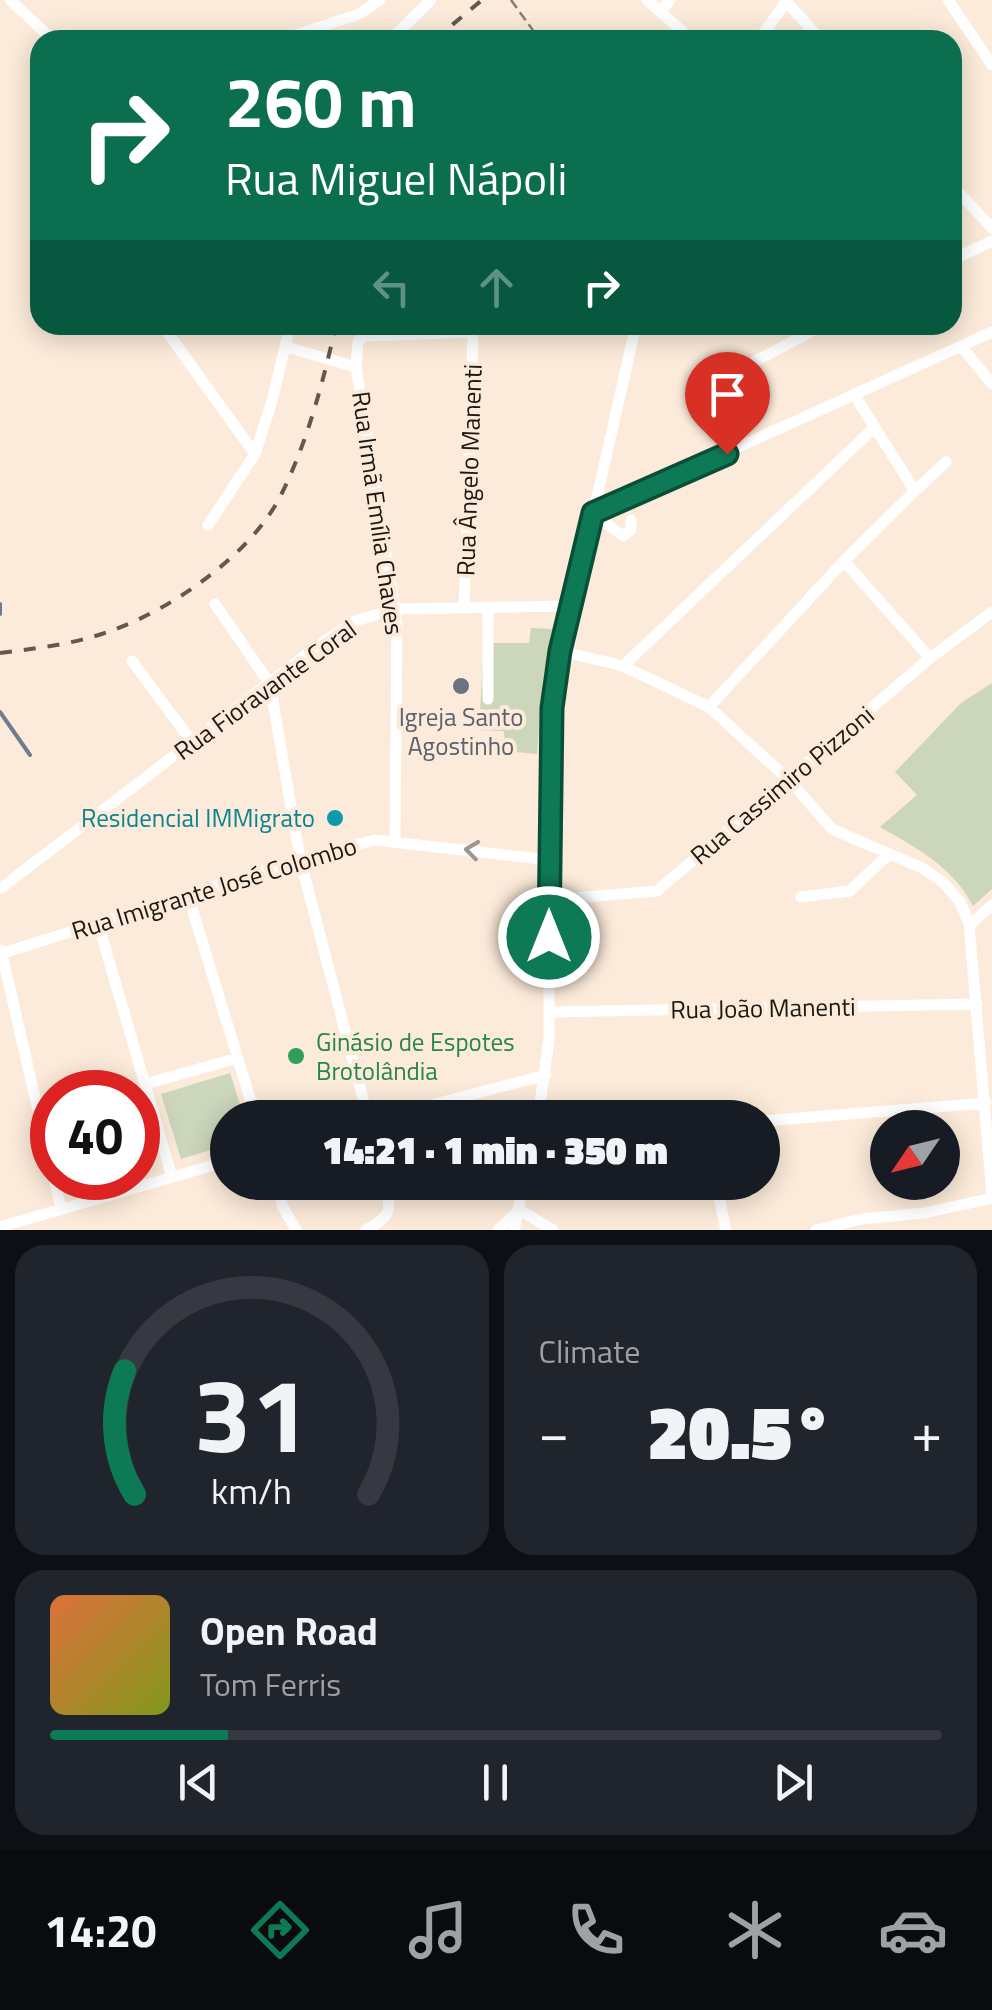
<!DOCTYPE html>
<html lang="en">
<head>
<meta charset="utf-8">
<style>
	:root { --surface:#171b24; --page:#20242c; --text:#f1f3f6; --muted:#9ea1a6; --line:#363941; --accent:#0e7a55 }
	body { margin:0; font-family:"Titillium Web",sans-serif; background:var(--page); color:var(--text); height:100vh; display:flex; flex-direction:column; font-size:38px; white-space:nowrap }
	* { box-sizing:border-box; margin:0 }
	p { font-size:32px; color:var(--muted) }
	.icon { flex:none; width:55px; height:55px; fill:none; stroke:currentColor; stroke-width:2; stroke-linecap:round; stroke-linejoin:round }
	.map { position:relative; height:1230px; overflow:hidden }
	.panel { display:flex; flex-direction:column; gap:15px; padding:15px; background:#0d0f14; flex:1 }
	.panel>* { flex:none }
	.top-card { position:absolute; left:30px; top:30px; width:932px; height:305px; border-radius:30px; box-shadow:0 5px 25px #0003; background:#0b6e4f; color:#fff; overflow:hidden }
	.needle { width:65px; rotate:235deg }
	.tools { position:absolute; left:870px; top:1110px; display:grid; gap:20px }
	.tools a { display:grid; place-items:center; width:90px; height:90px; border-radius:50%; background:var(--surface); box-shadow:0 5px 25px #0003; font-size:50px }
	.speed { position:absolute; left:30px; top:1070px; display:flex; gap:20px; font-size:50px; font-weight:700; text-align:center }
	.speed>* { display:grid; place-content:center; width:130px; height:130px; border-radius:50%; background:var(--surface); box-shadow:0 5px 25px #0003; line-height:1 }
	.speed .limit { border:15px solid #d22; background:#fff; color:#111 }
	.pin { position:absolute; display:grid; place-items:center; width:85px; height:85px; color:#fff; margin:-102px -42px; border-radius:50% 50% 50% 0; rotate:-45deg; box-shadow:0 0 10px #0007 }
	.pin .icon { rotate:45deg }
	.me { position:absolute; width:110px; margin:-55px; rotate:0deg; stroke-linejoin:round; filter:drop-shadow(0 0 8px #0008) }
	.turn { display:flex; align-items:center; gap:35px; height:210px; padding:0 30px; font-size:45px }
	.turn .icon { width:130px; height:130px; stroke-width:2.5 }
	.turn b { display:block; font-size:70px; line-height:85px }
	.lanes { display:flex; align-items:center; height:95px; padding:0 30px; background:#0003; justify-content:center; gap:50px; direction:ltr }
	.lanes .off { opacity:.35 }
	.big { font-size:75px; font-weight:800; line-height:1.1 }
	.panel .card { flex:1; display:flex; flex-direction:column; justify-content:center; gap:15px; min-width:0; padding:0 35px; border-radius:30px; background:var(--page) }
	.panel .dial { align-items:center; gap:0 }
	.dial svg { height:260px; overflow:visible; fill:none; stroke:var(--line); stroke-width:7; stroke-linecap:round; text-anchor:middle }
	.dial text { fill:var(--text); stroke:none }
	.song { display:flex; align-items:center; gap:30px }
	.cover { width:120px; height:120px; border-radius:15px; background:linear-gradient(135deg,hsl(20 70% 55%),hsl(70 70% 35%)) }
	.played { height:10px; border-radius:5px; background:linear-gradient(90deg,var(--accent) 20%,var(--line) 20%) }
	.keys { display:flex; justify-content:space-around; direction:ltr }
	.heat { display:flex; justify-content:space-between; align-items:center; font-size:55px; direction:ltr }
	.panel .tiles { flex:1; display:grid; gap:15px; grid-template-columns:1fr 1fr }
	.card:last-child { grid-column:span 2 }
	.trip { position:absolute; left:210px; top:1100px; width:570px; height:100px; border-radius:50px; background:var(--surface); box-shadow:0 5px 25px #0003; font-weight:800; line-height:100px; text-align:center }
	.tabs { display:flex; height:160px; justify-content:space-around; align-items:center; background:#090b0e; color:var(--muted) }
	.tabs .icon { width:70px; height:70px }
	.tabs .active { color:var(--accent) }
	.tabs b { font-size:45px; color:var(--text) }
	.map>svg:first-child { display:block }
	.green { fill:#cbd6bb }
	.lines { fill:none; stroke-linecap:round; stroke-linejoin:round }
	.stream { stroke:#6d7d8f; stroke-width:4 }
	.path { stroke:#897e73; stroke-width:2.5; stroke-dasharray:10 5; stroke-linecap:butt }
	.minor { stroke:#fff; stroke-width:11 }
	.rail { stroke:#61594f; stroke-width:4; stroke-dasharray:12 12; stroke-linecap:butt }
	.oneway { stroke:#999794 }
	.route-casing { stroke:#094f37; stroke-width:25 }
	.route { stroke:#0e7a55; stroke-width:18 }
	.worship-dot { fill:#6b7280; stroke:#fcebda; stroke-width:4 }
	.culture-dot { fill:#0f9aa8; stroke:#fcebda; stroke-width:4 }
	.leisure-dot { fill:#2e9e5b; stroke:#fcebda; stroke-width:4 }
	.labels { text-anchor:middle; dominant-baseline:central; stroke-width:8; stroke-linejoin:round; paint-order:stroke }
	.street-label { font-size:25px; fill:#1d1812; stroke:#fcebda }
	.worship-label { font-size:25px; fill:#5b616d; stroke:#fcebda }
	.culture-label { font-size:25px; fill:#0d838f; stroke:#fcebda; text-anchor:end }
	.leisure-label { font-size:25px; fill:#27864d; stroke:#fcebda; text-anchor:start }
</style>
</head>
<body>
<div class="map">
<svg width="992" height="1230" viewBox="0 0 992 1230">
	<rect width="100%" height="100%" fill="#fcebda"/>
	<!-- green -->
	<path class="green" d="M 531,628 L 552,629 L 543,679 L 537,754 L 505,751 L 504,731 L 479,730 L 484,643 L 529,643 Z
		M 992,683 L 992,889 L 973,906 C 953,867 917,848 880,827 L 917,795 L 895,772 L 961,703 Z
		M 230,1073 L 244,1117 L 228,1118 L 227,1145 L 181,1159 L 161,1094 Z"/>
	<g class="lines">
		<!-- stream -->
		<path class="stream" d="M 0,604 L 0,614
			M 0,712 L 30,755"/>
		<!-- path -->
		<path class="path" d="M 511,0 L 540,40"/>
		<!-- minor -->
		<path class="minor" d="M 10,0 L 53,40
			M 647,0 L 692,40
			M 948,0 L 992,65
			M 786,1 L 821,40
			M 660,12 L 670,0
			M 281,40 L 359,14 L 380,0
			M 390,40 L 431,0
			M 759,40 L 787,0
			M 952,185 L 992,228
			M 952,260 L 992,241
			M 162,325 L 255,454
			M 961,346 L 992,384
			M 286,347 L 356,367 L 358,341 L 365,336 L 473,332 L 484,325
			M 356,367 L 397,623 L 395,840
			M 727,376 L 824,325
			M 915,491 L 946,462
			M 631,520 L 631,530 L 623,536 L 593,513 L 992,332
			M 208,525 L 255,454 L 272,401 L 290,325
			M 844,561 L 930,658
			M 215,604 L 270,684 L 300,859 L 368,1118
			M 464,607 L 473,332
			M 561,651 L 623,666 L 709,707 L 790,781 L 832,829 L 922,868 L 943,882 L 960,902 L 969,923 L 992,1196
			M 132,661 L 192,742
			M 623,666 L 875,427
			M 488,699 L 488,607
			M 709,707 L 844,561 L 915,491 L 855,396
			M 0,889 L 320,644 L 355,621 L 395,609 L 571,606
			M 188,895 L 256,1118
			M 801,897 L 850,891 L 889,854
			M 549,900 L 657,891 L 930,658 L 992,612
			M 98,923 L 172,1177
			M 969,926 L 992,905
			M 1,950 L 52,1171
			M 0,954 L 300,859 L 375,840 L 549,860
			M 549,1012 L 977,1004
			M 145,1084 L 238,1058
			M 382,1118 L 546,1075
			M 538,1118 L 549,1039 L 549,766 L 555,682 L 636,325
			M 762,1121 L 986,1103
			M 54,1178 L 61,1209
			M 276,1182 L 283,1207 L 296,1230
			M 716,1182 L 726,1230
			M 518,1209 L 553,1230
			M 0,1227 L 228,1161
			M 366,1230 C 393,1215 391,1210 385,1182
			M 498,1230 L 518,1211
			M 514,1230 L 524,1182
			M 816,1230 L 862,1219 L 924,1213 L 992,1198"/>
		<!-- rail -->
		<path class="rail" d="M 434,40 L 482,0
			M 0,653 C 38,648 76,644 113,630 C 174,608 253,553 282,493 C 308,440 323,382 336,325"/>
	</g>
	<!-- one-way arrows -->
	<defs><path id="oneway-chevron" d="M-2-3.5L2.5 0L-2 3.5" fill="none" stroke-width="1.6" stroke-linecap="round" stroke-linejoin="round" transform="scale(2.5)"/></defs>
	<use class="oneway" href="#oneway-chevron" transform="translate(472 850) rotate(-173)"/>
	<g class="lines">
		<!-- route casing -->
		<g class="route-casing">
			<path id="route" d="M 549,937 L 552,708 L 560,651 L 593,513 L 727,454"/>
		</g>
		<!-- route -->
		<use href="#route" class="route"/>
	</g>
	<!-- markers -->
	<circle class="worship-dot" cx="461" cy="686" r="10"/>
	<circle class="culture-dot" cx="335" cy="818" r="10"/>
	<circle class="leisure-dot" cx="296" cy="1056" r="10"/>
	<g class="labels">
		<!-- street labels -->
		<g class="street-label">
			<text transform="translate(469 470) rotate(-88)">Rua Ângelo Manenti</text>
			<text transform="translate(378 513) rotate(82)">Rua Irmã Emília Chaves</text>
			<text transform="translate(265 690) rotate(-36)">Rua Fioravante Coral</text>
			<text transform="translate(782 785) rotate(-40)">Rua Cassimiro Pizzoni</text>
			<text transform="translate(214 888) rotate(-17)">Rua Imigrante José Colombo</text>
			<text transform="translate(763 1008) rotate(-1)">Rua João Manenti</text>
		</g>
		<!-- worship labels -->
		<g class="worship-label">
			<text x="461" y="717">Igreja Santo<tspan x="461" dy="29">Agostinho</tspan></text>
		</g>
		<!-- culture labels -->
		<g class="culture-label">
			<text x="315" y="818">Residencial IMMigrato</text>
		</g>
		<!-- leisure labels -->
		<g class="leisure-label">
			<text x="316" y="1042">Ginásio de Espotes<tspan x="316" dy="29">Brotolândia</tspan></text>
		</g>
	</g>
</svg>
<div class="tools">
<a><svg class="needle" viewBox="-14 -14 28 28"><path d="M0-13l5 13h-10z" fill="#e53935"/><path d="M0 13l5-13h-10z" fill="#9ea1a6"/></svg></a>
</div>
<div class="speed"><div class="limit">40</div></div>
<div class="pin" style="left:727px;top:454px;background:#d93025"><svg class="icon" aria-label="arrive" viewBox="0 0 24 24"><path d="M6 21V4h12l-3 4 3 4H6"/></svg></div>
<svg class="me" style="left:549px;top:937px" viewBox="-20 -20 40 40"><circle r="17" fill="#0e7a55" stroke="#fff" stroke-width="3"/><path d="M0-11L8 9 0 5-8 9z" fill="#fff"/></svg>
<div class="trip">14:21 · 1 min · 350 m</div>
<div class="top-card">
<div class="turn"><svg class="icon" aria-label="right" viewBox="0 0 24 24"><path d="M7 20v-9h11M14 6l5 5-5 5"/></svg><div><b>260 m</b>Rua Miguel Nápoli</div></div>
<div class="lanes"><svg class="icon off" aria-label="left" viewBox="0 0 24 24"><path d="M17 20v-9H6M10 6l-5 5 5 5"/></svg><svg class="icon off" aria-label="ahead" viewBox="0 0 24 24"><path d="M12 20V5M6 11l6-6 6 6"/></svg><svg class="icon" aria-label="right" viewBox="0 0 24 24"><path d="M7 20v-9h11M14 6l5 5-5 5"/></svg></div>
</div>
</div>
<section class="panel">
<div class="tiles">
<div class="card dial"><svg viewBox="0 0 100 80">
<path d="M14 69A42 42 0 1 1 86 69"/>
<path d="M14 69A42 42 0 0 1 11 31" stroke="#0e7a55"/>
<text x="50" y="56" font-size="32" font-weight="700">31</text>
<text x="50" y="72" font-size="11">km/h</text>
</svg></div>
<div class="card"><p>Climate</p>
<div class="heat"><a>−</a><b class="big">20.5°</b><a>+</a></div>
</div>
<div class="card">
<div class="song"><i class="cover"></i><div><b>Open Road</b><p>Tom Ferris</p></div></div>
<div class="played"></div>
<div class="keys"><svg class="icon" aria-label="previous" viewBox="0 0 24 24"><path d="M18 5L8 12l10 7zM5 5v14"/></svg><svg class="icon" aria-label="pause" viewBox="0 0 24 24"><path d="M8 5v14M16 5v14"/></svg><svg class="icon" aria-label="next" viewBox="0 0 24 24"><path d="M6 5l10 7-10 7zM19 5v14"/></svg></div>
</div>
</div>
</section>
<nav class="tabs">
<b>14:20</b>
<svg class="icon active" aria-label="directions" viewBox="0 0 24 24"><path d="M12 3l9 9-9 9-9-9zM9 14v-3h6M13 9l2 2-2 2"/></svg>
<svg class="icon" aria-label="music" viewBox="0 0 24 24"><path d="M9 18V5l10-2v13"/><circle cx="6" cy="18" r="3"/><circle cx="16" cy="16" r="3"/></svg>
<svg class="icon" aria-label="phone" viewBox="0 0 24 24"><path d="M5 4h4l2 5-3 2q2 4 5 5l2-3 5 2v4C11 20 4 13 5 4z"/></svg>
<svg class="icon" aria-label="climate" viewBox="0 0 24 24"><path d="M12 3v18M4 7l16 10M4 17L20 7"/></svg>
<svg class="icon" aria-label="car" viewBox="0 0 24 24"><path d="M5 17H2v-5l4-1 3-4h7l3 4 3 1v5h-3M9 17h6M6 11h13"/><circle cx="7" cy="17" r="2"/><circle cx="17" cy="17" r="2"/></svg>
</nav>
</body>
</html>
